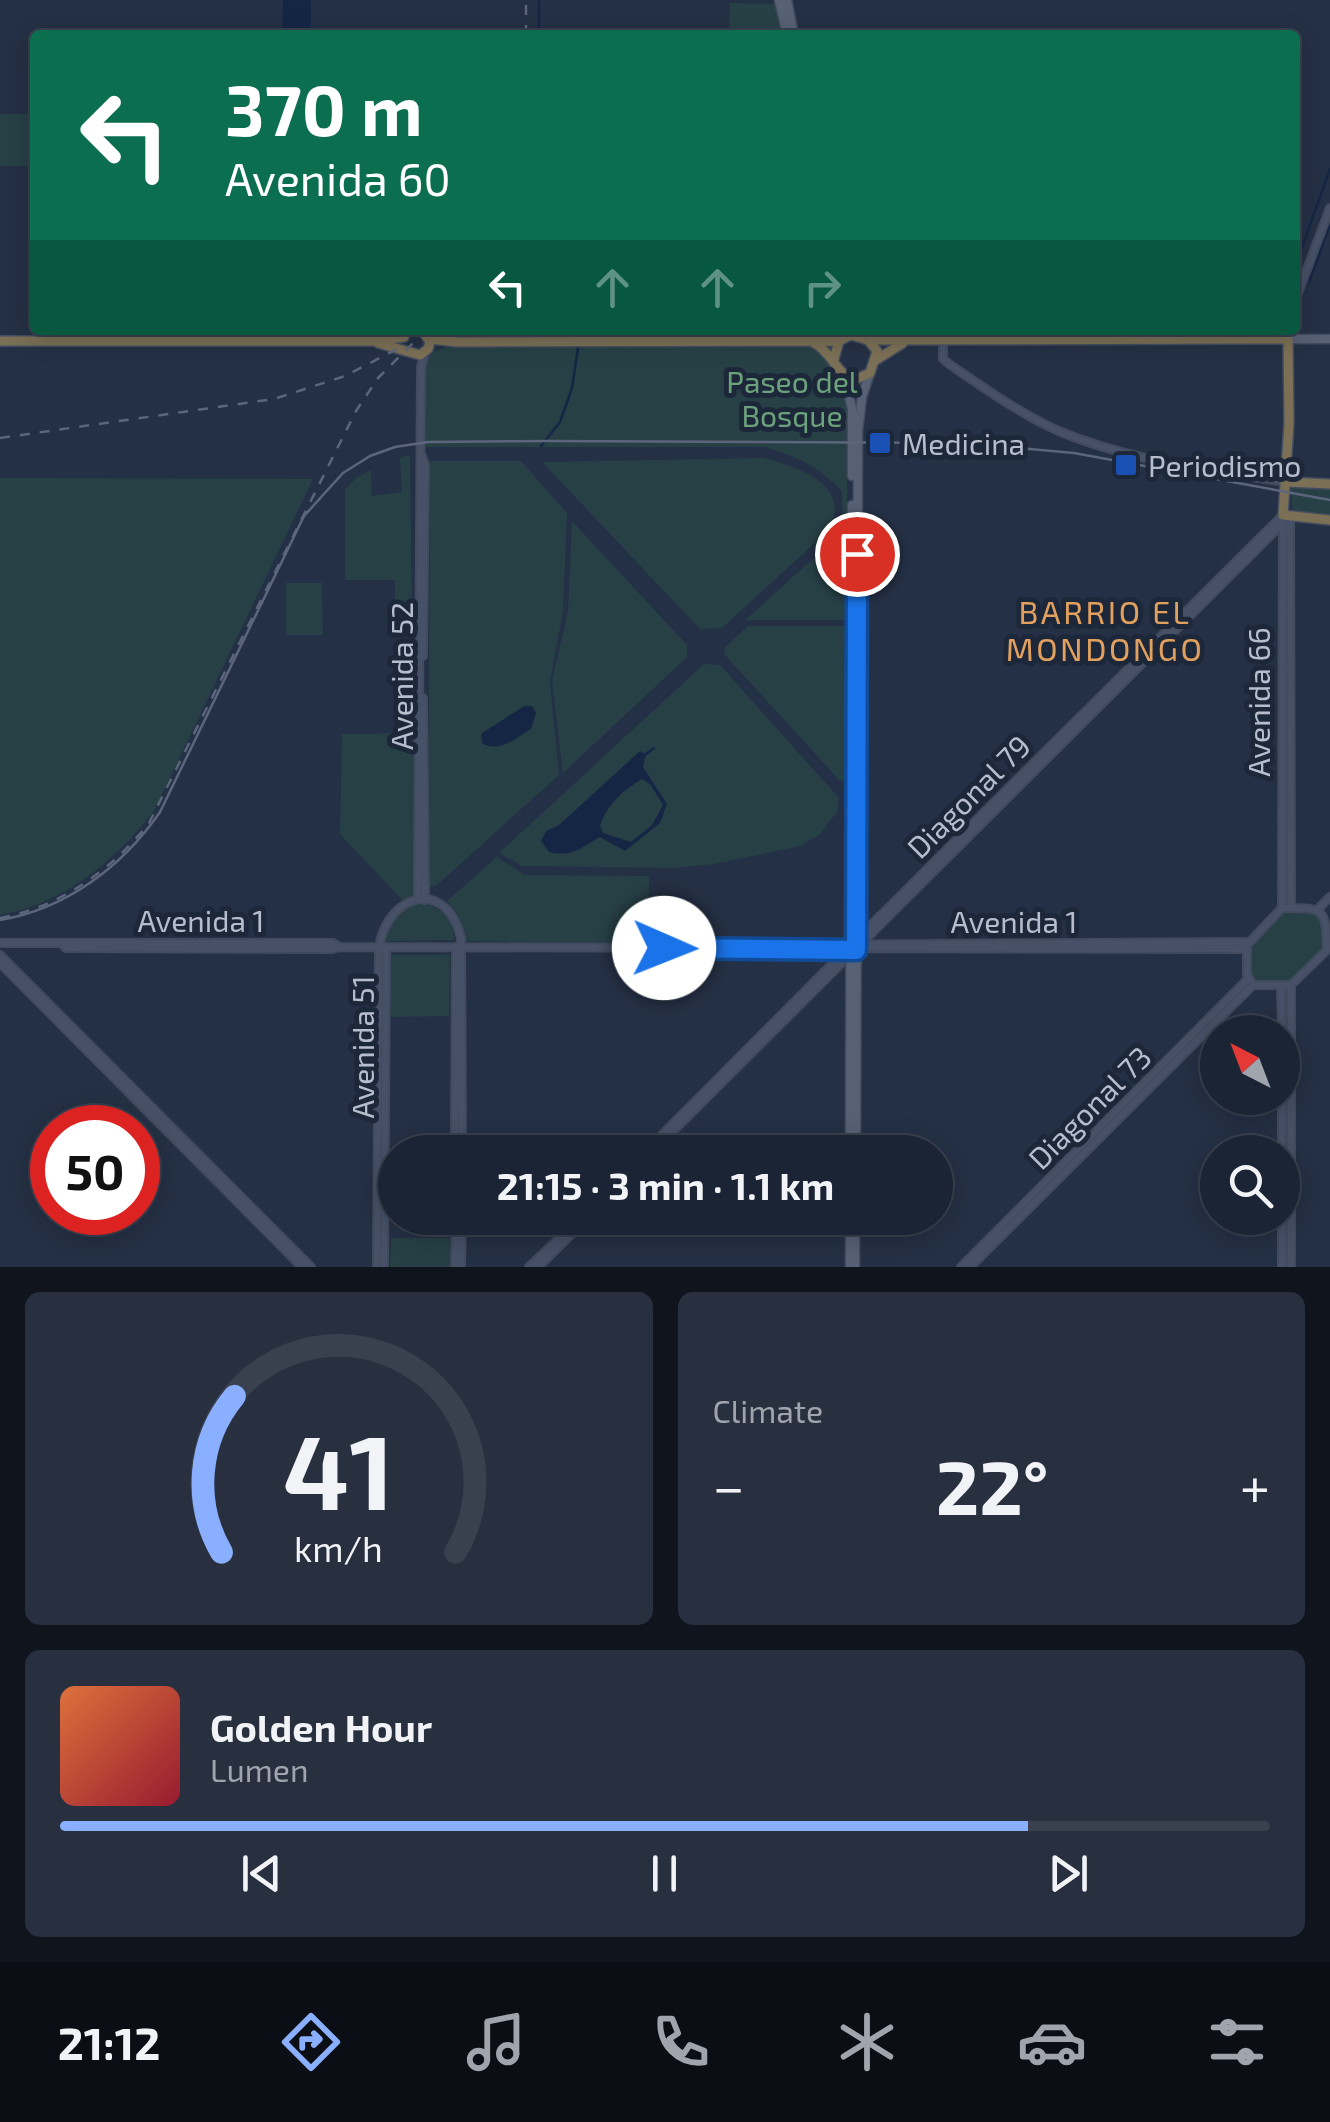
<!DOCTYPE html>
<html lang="en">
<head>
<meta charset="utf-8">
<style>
	:root { --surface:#1b2434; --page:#283040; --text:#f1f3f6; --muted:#a0a4ac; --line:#39414f; --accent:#8bafff }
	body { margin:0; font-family:"Exo 2",sans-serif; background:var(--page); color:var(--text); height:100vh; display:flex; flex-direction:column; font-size:38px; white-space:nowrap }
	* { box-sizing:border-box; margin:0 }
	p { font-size:32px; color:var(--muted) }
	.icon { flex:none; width:55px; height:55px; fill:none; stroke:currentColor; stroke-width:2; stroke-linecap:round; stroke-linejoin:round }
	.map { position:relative; height:1267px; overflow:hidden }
	.drawer { display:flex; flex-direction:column; gap:25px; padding:25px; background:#0f141d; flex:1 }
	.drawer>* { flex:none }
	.top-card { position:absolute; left:30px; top:30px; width:1270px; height:305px; border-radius:10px; box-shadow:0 5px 25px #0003,0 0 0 2px var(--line); background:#0b6e4f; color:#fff; overflow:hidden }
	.needle { width:65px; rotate:318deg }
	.fabs { position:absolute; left:1200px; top:1015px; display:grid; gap:20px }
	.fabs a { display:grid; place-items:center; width:100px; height:100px; border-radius:50%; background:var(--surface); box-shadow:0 5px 25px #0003,0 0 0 2px var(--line); font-size:50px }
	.speed { position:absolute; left:30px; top:1105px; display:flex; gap:20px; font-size:50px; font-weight:700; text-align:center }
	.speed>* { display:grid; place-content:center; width:130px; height:130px; border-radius:50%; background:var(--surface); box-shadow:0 5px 25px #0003,0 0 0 2px var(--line); line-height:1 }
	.speed .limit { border:15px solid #d22; background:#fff; color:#111 }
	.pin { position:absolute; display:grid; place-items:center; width:85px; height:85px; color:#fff; margin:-42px; border:5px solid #fff; border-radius:50%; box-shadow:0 2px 10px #0007 }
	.me { position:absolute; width:110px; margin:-55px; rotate:91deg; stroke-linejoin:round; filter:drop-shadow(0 0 8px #0008) }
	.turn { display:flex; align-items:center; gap:35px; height:210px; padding:0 30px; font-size:45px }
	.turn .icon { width:130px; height:130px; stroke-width:2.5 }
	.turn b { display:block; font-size:70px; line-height:85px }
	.lanes { display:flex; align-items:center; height:95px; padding:0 30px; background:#0003; justify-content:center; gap:50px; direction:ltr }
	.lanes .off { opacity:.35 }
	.big { font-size:75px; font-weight:700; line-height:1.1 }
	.drawer .widget { flex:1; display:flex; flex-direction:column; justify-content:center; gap:15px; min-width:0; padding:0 35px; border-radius:15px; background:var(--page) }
	.drawer .dial { align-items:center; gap:0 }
	.dial svg { height:260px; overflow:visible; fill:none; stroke:var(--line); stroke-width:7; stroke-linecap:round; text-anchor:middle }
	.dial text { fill:var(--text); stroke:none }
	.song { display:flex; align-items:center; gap:30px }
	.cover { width:120px; height:120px; border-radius:15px; background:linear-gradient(135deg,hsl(20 70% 55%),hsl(350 70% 35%)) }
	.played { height:10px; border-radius:5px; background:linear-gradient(90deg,var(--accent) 80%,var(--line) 80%) }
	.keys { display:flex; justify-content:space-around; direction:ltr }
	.heat { display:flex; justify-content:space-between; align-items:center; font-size:55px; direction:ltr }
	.drawer .tiles { flex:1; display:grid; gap:25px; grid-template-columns:1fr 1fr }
	.widget:last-child { grid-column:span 2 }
	.trip { position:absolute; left:378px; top:1135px; width:575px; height:100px; border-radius:50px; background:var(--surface); box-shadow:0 5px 25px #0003,0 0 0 2px var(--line); font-weight:700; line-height:100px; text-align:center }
	.menu { display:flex; height:160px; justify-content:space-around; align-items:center; background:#0b0e15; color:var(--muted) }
	.menu .icon { width:70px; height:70px }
	.menu .on { color:var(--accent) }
	.menu b { font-size:45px; color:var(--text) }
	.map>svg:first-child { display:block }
	.green { fill:#264046 }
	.water { fill:#152645; fill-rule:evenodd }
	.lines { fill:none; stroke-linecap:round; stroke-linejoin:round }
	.stream { stroke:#152645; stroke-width:2.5 }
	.secondary-casing { stroke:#424b5e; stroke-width:10 }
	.primary-casing { stroke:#424b5e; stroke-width:11 }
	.highway-casing { stroke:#434d5f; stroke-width:12 }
	.secondary { stroke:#465168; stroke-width:6 }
	.primary { stroke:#576175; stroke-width:8 }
	.highway { stroke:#7b6f55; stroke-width:9 }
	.tram { stroke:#5b667c; stroke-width:2.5 }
	.rail { stroke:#5b667c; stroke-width:2.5; stroke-dasharray:10 10; stroke-linecap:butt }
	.route-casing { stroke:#114b97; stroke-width:25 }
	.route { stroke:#1a73e8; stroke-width:18 }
	.transit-dot { fill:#1a4fb4; stroke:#1d273a; stroke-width:4 }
	.labels { text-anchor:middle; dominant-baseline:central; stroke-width:10; stroke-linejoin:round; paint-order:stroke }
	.park-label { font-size:30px; fill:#6ba27b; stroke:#1d273a }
	.poi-label { font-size:30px; fill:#b6bece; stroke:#1d273a; text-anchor:start }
	.street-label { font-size:30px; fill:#b6bece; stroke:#1d273a }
	.neighbourhood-label { font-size:32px; letter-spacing:2.5px; fill:#e1a05e; stroke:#1d273a }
</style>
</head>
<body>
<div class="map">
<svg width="1330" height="1267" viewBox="0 0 1330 1267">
	<rect width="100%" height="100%" fill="#243045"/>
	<!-- green -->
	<path class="green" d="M 730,3 L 778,4 L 785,35 L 729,35 Z
		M 0,114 L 35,114 L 35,166 L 0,166 Z
		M 811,346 L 823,350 L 844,384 L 847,396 L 847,620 L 745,620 L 835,539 L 842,526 L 842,491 C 816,465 800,458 765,447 L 426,447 L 425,364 L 433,352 L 446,347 Z
		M 410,455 L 412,608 L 395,608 L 395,580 L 345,580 L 345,490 L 357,477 L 371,470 L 372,496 L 402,492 L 400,458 Z
		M 764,458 C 800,468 855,485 827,532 L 722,628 L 700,629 L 542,462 Z
		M 430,461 L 521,461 L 567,513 L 563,611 L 550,682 L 559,775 L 436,886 L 428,887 Z
		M 0,478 L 313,479 L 155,809 C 118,859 64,904 0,915 Z
		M 1290,486 L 1330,487 L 1330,516 L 1293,513 Z
		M 572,521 L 687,645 L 687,657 L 563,773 L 552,681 L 568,611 Z
		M 286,583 L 322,583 L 323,635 L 286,635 Z
		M 748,626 L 848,626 L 847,780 L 840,781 L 724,654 L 725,647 Z
		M 704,664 L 720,665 L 839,798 L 837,812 L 819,835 L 800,846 L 714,864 L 675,868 L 522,866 L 499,853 Z
		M 416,733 L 417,894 L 402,900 L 340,834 L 342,734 Z
		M 497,857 L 525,875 L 649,876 L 648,943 L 465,941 C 466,925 457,913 447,901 Z
		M 420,903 C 442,907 453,917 454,940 L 384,941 C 387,920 400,908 420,903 Z
		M 1283,911 L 1315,913 L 1322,917 L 1323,951 L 1288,983 L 1255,982 L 1250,977 L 1251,940 Z
		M 390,955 L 450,955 L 449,1016 L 389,1017 Z
		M 391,1238 L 450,1238 L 451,1267 L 390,1267 Z"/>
	<!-- water -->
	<path class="water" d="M 283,0 L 311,0 L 311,35 L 282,35 Z
		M 524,706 L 532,706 L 536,713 L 531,729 C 515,738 500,754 482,743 L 481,734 Z
		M 640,751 L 646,754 L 643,767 L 667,804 L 660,823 L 625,851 L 600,837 C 582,847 572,858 549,852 L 541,841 L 546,831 L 559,825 ZM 642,779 L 650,784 L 663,805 L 652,825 L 631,842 L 603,833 L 600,825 C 608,804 623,790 642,779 Z"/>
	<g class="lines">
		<!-- stream -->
		<path class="stream" d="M 539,35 L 539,0
			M 1295,267 L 1330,169
			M 1309,282 L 1330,225
			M 578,330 L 578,334
			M 541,446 L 560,422 L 572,388 L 578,348
			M 646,754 L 654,748"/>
		<!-- secondary casing -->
		<g class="secondary-casing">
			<path id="secondary" d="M 1295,301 L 1330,208
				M 943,340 L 943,359 L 949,364 C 984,388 1022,415 1061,432 C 1132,461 1211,471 1286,482
				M 421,454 L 425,465 L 423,656
				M 1290,519 L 1291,908
				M 423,698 L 425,900
				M 418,899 L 421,367 L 425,352
				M 1282,908 L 1283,521
				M 1282,908 C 1324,908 1326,907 1327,950 L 1291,985 L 1253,985 L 1247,975 L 1247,945 Z
				M 1318,909 L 1330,897
				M 855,941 L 1283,515
				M 0,943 L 333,943 L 338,946
				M 63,945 L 66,948 L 332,949 L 339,947 L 1246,949
				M 781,949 L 786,945 L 1248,942
				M 0,955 L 311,1267
				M 0,963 L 302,1267
				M 1281,985 L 1282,1032
				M 1282,1098 L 1282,1152
				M 455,1152 L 456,947
				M 645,1152 L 846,950
				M 652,1152 L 1290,516
				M 1282,1218 L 1282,1267
				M 377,1267 L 379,947 C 389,890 448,880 461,938 L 462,1152
				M 384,1267 L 386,947
				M 455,1267 L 456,1218
				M 461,1267 L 462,1218
				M 529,1267 L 581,1218
				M 538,1267 L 588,1218
				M 961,1267 L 1248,979
				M 970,1267 L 1253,985
				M 1291,1267 L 1291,985"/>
		</g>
		<!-- primary casing -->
		<g class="primary-casing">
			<path id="primary" d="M 779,0 L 787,35
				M 787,0 L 794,35
				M 1288,339 L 1330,339
				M 844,376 L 852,408 L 852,476
				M 851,700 L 852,505
				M 850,1152 L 851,759
				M 856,1152 L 858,431 L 862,397 L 870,373
				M 850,1267 L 850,1218
				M 855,1267 L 855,1218"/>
		</g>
		<!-- highway casing -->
		<g class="highway-casing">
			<path id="highway" d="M 430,339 L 457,342 L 839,341
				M 868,340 L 1288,339 L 1289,423 L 1283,515 L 1330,520
				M 0,341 L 374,341 L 404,337
				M 378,343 L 420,355 L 428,349 L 430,342 L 422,330
				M 814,343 C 832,352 836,374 854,380 L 870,373 L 877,351 L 868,340 L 851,335 L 839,341 L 834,359
				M 876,360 L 903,343
				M 1287,482 L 1330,484"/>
		</g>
		<!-- secondary -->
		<use href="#secondary" class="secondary"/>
		<!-- primary -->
		<use href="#primary" class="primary"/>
		<!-- highway -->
		<use href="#highway" class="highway"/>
		<!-- tram -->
		<path class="tram" d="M 0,920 C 66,909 122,867 160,812 L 304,516 L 343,473 L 370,456 L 395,447 L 428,442 L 550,441 L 962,443 L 1074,453 L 1330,500"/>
		<!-- rail -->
		<path class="rail" d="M 526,35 L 526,0
			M 0,438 L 274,399 L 345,376 L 397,349
			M 0,918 C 60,907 112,870 149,823 L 356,411 L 378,378 L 426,330"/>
	</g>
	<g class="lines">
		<!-- route casing -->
		<g class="route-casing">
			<path id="route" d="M 664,948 L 856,950 L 857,554"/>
		</g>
		<!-- route -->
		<use href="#route" class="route"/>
	</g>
	<!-- markers -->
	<g class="transit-dot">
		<rect x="868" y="431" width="24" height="24" rx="5"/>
		<rect x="1114" y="453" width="24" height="24" rx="5"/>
	</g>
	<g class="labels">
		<!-- park labels -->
		<g class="park-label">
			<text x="792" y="381">Paseo del<tspan x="792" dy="34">Bosque</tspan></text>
		</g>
		<!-- poi labels -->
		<g class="poi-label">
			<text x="902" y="443">Medicina</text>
			<text x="1148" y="465">Periodismo</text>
		</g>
		<!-- street labels -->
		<g class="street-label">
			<text transform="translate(401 676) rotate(-90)">Avenida 52</text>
			<text transform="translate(1258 702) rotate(-90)">Avenida 66</text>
			<text transform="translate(968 796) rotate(-45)">Diagonal 79</text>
			<text x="201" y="920">Avenida 1</text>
			<text x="1014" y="921">Avenida 1</text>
			<text transform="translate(362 1047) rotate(-90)">Avenida 51</text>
			<text transform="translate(1089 1107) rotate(-45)">Diagonal 73</text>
		</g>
		<!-- neighbourhood labels -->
		<g class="neighbourhood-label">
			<text x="1105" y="611">BARRIO EL<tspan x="1105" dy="37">MONDONGO</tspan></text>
		</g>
	</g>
</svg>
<div class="fabs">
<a><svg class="needle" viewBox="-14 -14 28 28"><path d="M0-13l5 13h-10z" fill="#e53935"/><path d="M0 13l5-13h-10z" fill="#a0a4ac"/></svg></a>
<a><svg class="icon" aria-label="search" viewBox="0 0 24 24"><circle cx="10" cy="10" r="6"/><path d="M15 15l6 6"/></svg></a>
</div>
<div class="speed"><div class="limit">50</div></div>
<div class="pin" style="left:857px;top:554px;background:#d93025"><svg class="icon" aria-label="arrive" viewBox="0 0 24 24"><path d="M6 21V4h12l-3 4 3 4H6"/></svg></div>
<svg class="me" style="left:664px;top:948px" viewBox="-20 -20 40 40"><circle r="19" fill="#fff"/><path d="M0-13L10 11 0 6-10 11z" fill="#1a73e8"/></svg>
<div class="trip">21:15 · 3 min · 1.1 km</div>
<div class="top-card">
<div class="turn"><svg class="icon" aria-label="left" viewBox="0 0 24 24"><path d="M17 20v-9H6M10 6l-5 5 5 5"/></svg><div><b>370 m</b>Avenida 60</div></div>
<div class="lanes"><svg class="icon" aria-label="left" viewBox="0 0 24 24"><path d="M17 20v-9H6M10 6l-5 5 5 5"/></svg><svg class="icon off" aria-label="ahead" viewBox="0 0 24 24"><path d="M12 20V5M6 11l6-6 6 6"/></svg><svg class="icon off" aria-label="ahead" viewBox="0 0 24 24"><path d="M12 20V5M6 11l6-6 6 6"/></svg><svg class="icon off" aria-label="right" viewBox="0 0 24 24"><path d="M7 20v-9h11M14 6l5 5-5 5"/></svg></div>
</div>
</div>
<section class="drawer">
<div class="tiles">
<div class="widget dial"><svg viewBox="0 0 100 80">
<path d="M14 69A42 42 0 1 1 86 69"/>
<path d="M14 69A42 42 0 0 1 18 21" stroke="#8bafff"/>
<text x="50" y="56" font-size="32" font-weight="700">41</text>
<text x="50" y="72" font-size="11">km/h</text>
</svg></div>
<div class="widget"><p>Climate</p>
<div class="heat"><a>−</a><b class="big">22°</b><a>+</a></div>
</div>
<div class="widget">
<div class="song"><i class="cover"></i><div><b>Golden Hour</b><p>Lumen</p></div></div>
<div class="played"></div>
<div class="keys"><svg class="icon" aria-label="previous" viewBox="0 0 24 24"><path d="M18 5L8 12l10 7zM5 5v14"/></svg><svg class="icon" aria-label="pause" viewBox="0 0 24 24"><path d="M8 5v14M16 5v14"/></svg><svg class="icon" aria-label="next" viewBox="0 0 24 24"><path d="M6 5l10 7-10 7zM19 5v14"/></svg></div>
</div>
</div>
</section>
<nav class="menu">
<b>21:12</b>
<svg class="icon on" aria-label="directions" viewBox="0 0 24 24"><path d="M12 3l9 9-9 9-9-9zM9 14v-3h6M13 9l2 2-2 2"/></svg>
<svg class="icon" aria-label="music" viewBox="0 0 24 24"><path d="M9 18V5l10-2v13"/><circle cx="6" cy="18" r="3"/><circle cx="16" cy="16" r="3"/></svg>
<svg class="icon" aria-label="phone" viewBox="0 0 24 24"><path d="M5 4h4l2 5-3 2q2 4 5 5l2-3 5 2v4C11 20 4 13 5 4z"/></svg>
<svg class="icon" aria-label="climate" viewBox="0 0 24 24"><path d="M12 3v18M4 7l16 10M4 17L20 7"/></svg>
<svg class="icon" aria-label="car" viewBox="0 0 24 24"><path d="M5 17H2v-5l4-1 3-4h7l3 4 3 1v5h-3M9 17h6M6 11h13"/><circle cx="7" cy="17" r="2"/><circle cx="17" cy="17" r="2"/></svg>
<svg class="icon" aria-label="filters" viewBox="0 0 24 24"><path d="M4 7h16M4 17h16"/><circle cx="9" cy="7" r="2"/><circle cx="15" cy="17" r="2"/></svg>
</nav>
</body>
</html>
